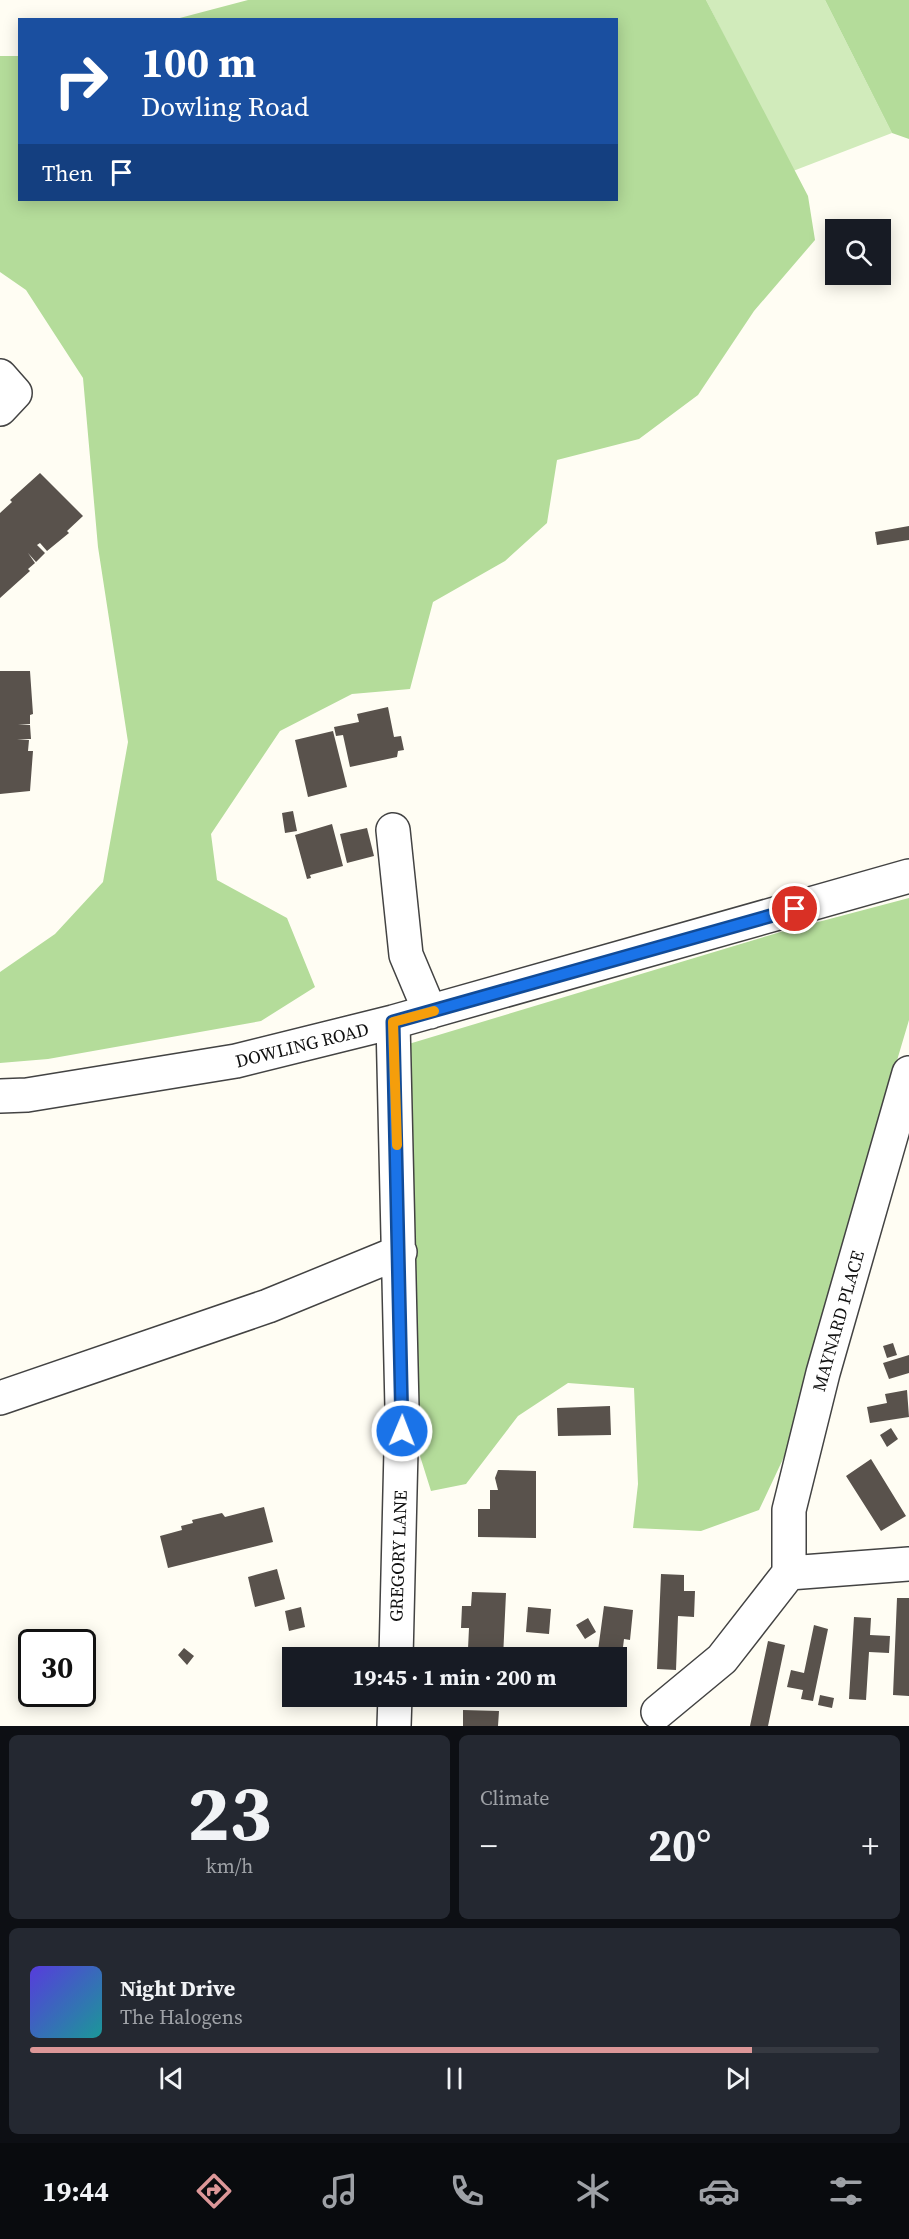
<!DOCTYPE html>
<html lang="en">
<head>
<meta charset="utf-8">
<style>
	:root { --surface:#171b24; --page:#242831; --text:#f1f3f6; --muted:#9ea1a6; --line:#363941; --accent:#dc9798 }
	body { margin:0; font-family:"Source Serif 4",serif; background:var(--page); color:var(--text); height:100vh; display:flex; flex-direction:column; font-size:22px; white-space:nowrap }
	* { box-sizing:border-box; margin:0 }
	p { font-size:20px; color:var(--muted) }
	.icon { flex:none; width:33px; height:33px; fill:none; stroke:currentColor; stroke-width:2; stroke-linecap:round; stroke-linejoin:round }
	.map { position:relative; height:1726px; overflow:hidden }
	.sheet { display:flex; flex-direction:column; gap:9px; padding:9px; background:#0d0f14; flex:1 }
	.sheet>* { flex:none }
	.banner { position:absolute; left:18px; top:18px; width:600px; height:183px; border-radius:0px; box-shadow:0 3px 15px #0003; background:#1a4fa0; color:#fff; overflow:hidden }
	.controls { position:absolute; left:825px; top:219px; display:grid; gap:12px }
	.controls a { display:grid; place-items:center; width:66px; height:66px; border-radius:0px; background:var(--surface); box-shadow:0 3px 15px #0003; font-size:30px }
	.speed { position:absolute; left:18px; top:1629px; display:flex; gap:12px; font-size:30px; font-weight:700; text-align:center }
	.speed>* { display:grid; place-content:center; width:78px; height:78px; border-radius:50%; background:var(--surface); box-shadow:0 3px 15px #0003; line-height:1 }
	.speed .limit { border:3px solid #111; border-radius:9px; background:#fff; color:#111 }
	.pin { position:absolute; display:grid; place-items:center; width:51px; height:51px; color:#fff; margin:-26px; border:3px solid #fff; border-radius:50%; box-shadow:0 2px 6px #0007 }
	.me { position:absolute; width:66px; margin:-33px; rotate:1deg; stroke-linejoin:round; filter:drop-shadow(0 0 4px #0008) }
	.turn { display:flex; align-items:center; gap:21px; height:126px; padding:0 24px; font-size:27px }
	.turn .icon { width:78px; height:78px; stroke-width:2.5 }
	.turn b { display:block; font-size:42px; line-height:51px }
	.then { display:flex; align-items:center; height:57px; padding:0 24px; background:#0003; gap:12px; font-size:22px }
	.big { font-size:45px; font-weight:700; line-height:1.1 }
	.sheet .widget { flex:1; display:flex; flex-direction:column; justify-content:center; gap:9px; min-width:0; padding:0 21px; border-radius:9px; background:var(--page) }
	.sheet .dial { align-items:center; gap:0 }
	.dial b { font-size:78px; line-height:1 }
	.song { display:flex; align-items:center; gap:18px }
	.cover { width:72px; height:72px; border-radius:9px; background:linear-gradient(135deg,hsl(250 70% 55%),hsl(180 70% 35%)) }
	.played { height:6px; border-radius:3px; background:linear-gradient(90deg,var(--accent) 85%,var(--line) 85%) }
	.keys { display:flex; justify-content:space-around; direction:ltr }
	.heat { display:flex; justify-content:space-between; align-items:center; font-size:33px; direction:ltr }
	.sheet .tiles { flex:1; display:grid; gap:9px; grid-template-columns:1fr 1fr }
	.widget:last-child { grid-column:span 2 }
	.trip { position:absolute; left:282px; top:1647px; width:345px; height:60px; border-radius:0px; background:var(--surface); box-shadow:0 3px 15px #0003; font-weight:700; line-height:60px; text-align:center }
	.dock { display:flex; height:96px; justify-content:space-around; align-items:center; background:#090b0e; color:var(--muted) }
	.dock .icon { width:42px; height:42px }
	.dock .current { color:var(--accent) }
	.dock b { font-size:27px; color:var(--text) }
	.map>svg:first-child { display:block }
	.green { fill:#d1ebbb }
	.forest { fill:#b4dc9a }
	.building { fill:#59524c }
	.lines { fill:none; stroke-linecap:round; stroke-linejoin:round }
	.minor-casing { stroke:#434343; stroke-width:36 }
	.minor { stroke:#fff; stroke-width:33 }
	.route-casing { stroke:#114b97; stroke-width:15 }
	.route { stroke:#1a73e8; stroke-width:10 }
	.slow { stroke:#f59e0b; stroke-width:10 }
	.labels { text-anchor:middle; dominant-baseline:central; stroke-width:6; stroke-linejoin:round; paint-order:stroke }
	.street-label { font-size:18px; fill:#101010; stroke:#fff }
</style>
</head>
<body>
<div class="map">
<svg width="909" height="1726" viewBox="0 0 909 1726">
	<rect width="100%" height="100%" fill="#fffdf3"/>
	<!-- green -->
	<path class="green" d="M 706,0 L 825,0 L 892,133 L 793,171 Z"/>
	<!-- forest -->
	<path class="forest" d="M 248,0 L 706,0 L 808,196 L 815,240 L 754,311 L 698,395 L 639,439 L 557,460 L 547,523 L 505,561 L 433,602 L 410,689 L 352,694 L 280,731 L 211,834 L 217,880 L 287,918 L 315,987 L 261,1021 L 48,1059 L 0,1063 L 0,972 L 55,934 L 103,882 L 128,742 L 98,547 L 83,378 L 26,290 L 0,272 L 0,56 L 19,56 L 20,200 L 616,200 L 616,20 L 176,19 Z
		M 825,0 L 909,0 L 909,139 L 892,133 Z
		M 909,898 L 909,1020 L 855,1202 L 791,1442 L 759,1510 L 701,1531 L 633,1528 L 638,1484 L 634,1388 L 568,1383 L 518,1416 L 466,1484 L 431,1491 L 415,1440 L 402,1046 L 784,931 Z"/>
	<!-- building -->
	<path class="building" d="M 40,473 L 83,516 L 67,531 L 69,533 L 47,551 L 40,543 L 37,545 L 45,553 L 36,562 L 28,553 L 35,563 L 28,569 L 30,571 L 0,598 L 0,513 L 12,502 L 10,500 Z
		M 909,526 L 909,540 L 877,545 L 875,532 Z
		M 0,671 L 30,671 L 33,714 L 30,715 L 30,724 L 18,725 L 30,725 L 31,739 L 17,739 L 29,740 L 28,751 L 33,751 L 30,791 L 0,794 Z
		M 388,707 L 394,737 L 401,736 L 404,750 L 398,751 L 397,757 L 350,767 L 343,735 L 336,736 L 334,727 L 359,722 L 357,714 Z
		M 333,731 L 347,787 L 308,797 L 295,740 Z
		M 293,811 L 297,831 L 285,833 L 282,813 Z
		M 332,824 L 343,866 L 310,875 L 311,878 L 307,879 L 295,835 Z
		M 367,828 L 374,856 L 347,863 L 340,834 Z
		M 893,1343 L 897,1355 L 887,1358 L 883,1346 Z
		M 909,1355 L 909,1373 L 889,1379 L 883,1363 Z
		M 907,1390 L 909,1417 L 870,1423 L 867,1407 L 887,1403 L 885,1394 Z
		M 610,1406 L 611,1435 L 558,1436 L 557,1408 Z
		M 891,1428 L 898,1439 L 887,1447 L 880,1435 Z
		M 871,1459 L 906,1516 L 881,1531 L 846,1476 Z
		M 498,1470 L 536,1471 L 536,1538 L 478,1537 L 478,1509 L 490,1509 L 490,1490 L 498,1490 L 495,1478 Z
		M 264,1507 L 273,1542 L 168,1568 L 160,1536 L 182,1530 L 181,1526 L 193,1523 L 192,1520 L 222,1513 L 225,1517 Z
		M 277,1569 L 285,1599 L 255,1607 L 248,1577 Z
		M 661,1574 L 684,1575 L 684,1591 L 695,1591 L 694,1617 L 678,1616 L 676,1670 L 657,1669 Z
		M 472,1592 L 506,1593 L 503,1658 L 458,1658 L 459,1649 L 468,1649 L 469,1628 L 461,1628 L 462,1606 L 471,1606 Z
		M 897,1598 L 909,1598 L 909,1696 L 893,1695 Z
		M 604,1606 L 633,1610 L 630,1640 L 624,1639 L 618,1687 L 616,1658 L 597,1658 Z
		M 301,1607 L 305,1627 L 289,1631 L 285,1611 Z
		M 528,1607 L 551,1609 L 549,1634 L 526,1632 Z
		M 854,1617 L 871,1618 L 870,1635 L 890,1636 L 889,1653 L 869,1652 L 866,1700 L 849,1699 Z
		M 588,1618 L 596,1632 L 585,1639 L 576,1625 Z
		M 814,1625 L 828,1629 L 813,1701 L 801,1699 L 803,1690 L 787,1687 L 791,1670 L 804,1673 Z
		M 768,1641 L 785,1645 L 768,1726 L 750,1726 Z
		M 184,1648 L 194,1656 L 187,1665 L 178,1655 Z
		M 820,1695 L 834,1698 L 832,1708 L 818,1705 Z
		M 463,1710 L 499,1711 L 498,1726 L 463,1726 Z"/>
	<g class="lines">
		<!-- minor casing -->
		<g class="minor-casing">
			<path id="minor" d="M 0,376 L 15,393 L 0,409
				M 393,830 L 406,955 L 430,1012
				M 393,1022 L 402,1408 L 396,1658
				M 0,1096 L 27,1095 L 236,1061 L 393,1022 L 909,876
				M 0,1398 L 268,1306 L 400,1252
				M 789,1573 L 789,1510 L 823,1373 L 909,1073
				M 658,1712 L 722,1659 L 789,1573 L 909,1564
				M 394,1726 L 395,1696"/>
		</g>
		<!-- minor -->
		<use href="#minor" class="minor"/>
	</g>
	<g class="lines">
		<!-- route casing -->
		<g class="route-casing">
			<path id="route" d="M 402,1431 L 393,1022 L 795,909"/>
		</g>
		<!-- route -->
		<use href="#route" class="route"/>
		<!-- slow -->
		<path class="slow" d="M 397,1145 L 393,1022 L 434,1011"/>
	</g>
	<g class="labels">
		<!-- street labels -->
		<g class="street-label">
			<text transform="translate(302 1045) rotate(-14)">DOWLING ROAD</text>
			<text transform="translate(838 1321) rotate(-74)">MAYNARD PLACE</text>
			<text transform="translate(398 1556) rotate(-88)">GREGORY LANE</text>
		</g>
	</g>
</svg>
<div class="controls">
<a><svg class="icon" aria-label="search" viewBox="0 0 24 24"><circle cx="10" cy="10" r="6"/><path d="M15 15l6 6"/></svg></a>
</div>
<div class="speed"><div class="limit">30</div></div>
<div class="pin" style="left:795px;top:909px;background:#d93025"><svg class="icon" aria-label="arrive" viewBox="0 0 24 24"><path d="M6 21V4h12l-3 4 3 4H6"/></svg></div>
<svg class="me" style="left:402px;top:1431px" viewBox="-20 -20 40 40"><circle r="17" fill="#1a73e8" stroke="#fff" stroke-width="3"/><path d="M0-11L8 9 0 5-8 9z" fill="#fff"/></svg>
<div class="trip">19:45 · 1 min · 200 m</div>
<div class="banner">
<div class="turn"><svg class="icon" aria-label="right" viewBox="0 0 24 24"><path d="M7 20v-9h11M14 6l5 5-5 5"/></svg><div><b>100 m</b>Dowling Road</div></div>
<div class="then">Then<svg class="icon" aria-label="arrive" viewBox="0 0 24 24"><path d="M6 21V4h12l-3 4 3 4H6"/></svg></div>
</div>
</div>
<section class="sheet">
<div class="tiles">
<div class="widget dial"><b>23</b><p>km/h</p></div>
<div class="widget"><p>Climate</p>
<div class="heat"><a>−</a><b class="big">20°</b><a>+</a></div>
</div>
<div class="widget">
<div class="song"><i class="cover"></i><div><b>Night Drive</b><p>The Halogens</p></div></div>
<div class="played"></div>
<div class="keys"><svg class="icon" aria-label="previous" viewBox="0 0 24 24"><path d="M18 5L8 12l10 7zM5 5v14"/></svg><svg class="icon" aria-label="pause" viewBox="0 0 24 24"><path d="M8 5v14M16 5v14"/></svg><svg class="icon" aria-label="next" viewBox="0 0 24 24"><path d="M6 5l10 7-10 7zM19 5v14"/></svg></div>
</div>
</div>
</section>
<nav class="dock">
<b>19:44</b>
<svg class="icon current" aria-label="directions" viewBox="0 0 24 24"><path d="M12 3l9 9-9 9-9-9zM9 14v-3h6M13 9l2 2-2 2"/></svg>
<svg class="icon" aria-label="music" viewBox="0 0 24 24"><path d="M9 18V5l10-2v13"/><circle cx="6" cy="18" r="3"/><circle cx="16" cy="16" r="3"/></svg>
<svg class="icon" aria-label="phone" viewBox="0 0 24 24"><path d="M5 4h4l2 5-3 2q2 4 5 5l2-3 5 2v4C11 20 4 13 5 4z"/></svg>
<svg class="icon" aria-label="climate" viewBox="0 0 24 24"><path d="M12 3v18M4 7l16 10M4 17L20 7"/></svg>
<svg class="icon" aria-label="car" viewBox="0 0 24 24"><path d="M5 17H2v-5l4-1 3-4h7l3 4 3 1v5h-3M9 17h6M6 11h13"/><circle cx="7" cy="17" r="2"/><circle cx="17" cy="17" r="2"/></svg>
<svg class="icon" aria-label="filters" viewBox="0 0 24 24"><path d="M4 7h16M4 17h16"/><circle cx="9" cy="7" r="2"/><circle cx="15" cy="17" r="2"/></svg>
</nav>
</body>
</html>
